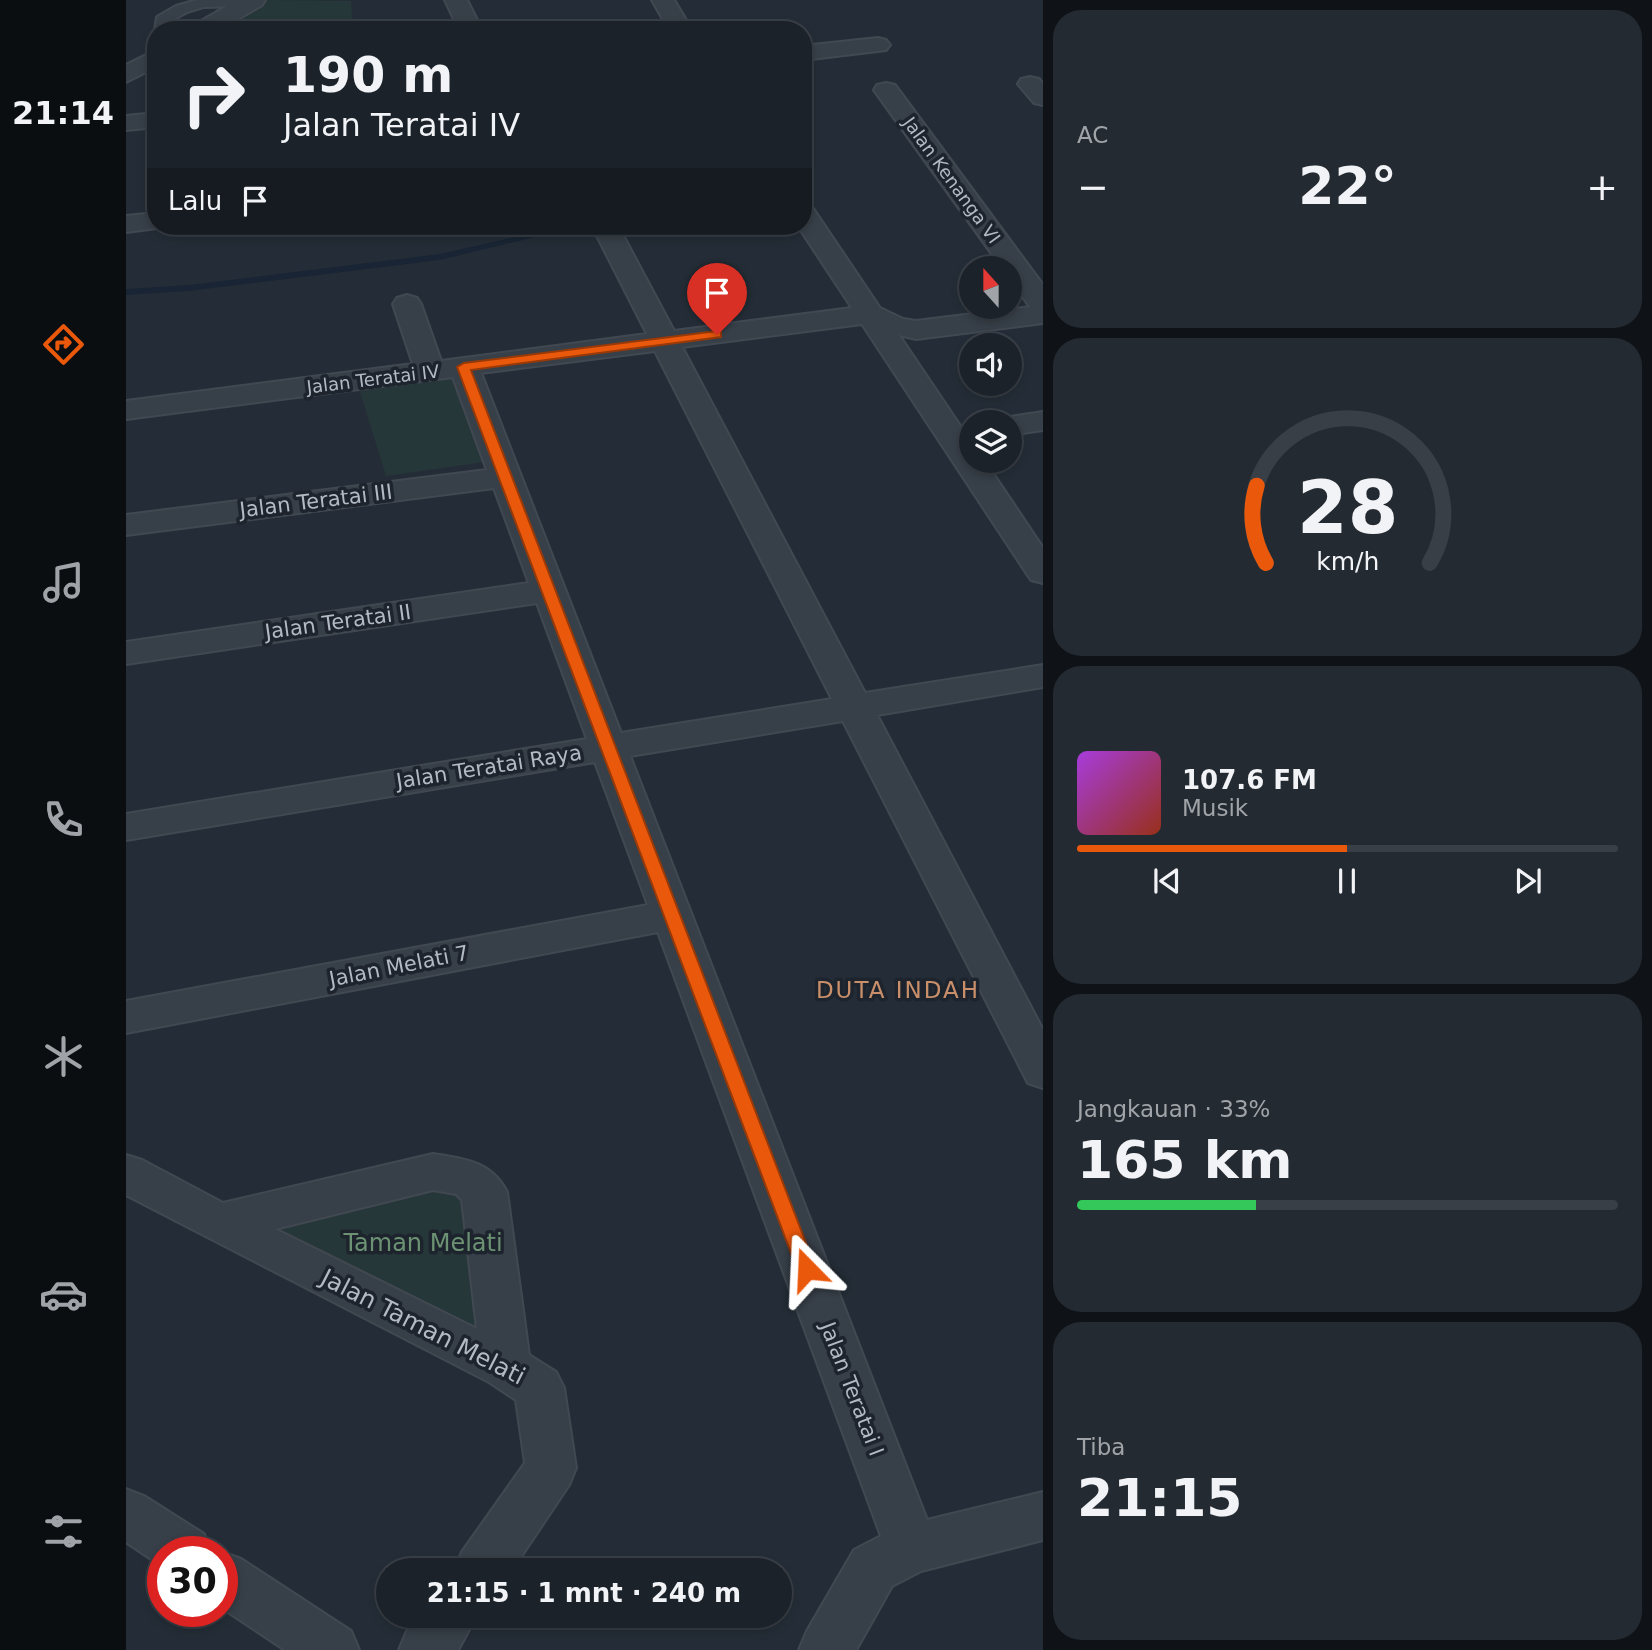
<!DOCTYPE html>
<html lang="id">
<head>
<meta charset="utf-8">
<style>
	:root { --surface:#1b2229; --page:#242a31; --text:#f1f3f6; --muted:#a0a4a8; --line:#393f46; --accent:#ea580c }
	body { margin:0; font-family:"DejaVu Sans",sans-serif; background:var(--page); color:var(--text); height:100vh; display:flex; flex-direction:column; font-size:26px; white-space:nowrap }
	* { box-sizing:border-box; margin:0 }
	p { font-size:23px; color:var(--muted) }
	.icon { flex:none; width:38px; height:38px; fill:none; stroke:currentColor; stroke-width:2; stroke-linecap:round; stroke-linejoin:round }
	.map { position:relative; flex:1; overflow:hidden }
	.panel { display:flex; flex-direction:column; gap:10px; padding:10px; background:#0f1317; width:609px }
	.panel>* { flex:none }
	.hud { position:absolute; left:21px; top:21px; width:665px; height:214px; border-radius:28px; box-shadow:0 4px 10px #0003,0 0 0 2px var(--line); background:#1b2229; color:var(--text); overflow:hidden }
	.needle { width:46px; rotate:339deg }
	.tools { position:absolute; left:833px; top:256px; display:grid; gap:14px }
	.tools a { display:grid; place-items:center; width:63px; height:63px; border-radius:50%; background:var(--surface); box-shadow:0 4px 10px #0003,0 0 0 2px var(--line); font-size:35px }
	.speed { position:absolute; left:21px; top:1536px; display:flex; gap:14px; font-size:35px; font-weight:700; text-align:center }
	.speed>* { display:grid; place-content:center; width:91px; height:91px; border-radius:50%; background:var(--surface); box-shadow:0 4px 10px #0003,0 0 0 2px var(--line); line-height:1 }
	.speed .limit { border:10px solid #d22; background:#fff; color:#111 }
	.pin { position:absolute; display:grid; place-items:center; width:60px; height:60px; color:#fff; margin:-72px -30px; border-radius:50% 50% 50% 0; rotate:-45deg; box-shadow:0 0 7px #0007 }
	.pin .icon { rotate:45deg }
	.me { position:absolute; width:77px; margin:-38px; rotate:339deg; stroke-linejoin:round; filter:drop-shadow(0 0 5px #0008) }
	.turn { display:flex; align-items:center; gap:24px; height:147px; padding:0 21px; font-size:32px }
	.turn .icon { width:91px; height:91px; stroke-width:2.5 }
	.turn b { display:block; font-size:49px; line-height:60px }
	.then { display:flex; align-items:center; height:66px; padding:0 21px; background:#0003; gap:14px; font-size:26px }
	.big { font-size:52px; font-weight:700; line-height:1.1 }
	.panel .tile { flex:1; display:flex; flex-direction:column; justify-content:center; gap:10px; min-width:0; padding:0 24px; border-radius:28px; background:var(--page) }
	.panel .dial { align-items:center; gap:0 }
	.dial svg { height:182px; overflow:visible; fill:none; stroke:var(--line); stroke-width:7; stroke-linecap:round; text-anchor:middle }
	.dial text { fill:var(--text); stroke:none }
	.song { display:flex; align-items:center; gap:21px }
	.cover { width:84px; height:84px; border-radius:10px; background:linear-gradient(135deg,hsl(280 70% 55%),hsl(10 70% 35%)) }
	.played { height:7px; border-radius:4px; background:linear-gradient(90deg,var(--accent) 50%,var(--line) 50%) }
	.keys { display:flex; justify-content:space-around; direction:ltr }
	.heat { display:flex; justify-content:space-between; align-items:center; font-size:38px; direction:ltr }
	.charge { height:10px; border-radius:5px; background:linear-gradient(90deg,#34c759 33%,var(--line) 0) }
	.trip { position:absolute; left:250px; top:1558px; width:416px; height:70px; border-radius:35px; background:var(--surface); box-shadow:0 4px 10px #0003,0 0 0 2px var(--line); font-weight:700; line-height:70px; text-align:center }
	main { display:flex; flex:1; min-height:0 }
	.menu { display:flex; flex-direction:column; width:126px; justify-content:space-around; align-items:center; background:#0b0e10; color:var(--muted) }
	.menu .icon { width:49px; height:49px }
	.menu .selected { color:var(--accent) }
	.menu b { font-size:32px; color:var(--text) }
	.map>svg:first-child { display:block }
	.green { fill:#263739 }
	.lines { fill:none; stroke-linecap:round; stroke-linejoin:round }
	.stream { fill:#192534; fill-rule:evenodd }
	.building { fill:#37414e; stroke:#1f262f; stroke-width:2 }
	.service-casing { stroke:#414851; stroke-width:4 }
	.minor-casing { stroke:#414851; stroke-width:4 }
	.service { fill:#373f48; fill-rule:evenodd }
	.minor { fill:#373f48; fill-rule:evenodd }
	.route { fill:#ea580c; stroke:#983908; stroke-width:2 }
	.labels { text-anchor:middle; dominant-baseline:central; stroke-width:7; stroke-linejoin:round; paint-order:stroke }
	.far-street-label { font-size:18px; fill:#b2bac4; stroke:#1d242d }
	.street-label { font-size:21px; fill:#b2bac4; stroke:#1d242d }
	.neighbourhood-label { font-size:23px; letter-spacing:2px; fill:#c88f6a; stroke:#1d242d }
	.near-park-label { font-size:24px; fill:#6c9273; stroke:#1d242d }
	.near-street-label { font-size:24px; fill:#b2bac4; stroke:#1d242d }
</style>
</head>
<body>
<main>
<nav class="menu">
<b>21:14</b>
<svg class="icon selected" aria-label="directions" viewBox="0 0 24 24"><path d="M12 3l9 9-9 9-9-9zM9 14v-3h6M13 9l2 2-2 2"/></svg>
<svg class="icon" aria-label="music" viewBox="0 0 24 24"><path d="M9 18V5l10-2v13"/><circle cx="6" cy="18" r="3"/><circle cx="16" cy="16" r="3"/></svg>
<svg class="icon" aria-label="phone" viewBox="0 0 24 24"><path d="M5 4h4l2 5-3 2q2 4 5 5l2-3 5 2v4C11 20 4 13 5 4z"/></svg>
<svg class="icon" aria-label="climate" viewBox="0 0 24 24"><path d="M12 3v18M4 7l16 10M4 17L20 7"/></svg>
<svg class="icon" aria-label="car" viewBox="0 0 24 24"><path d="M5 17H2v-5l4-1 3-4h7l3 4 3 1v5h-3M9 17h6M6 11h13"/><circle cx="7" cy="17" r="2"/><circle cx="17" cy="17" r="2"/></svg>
<svg class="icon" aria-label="filters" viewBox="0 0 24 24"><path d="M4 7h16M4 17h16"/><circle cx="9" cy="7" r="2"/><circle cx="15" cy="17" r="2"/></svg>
</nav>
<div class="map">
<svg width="917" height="1650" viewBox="0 0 917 1650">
	<rect width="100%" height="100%" fill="#242d37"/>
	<!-- green -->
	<path class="green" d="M 141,0 L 225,1 L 227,30 L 92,30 Z
		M 326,373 L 358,462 L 260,476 L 232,385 Z
		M 302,1182 L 350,1202 L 369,1346 L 132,1226 Z"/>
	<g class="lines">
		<!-- stream -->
		<path class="stream" d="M 436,226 L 455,226 L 314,260 L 63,291 L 0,295 L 0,289 L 63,285 L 314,254 Z"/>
	</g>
	<!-- building -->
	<path class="building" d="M 436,24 L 439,30 L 382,29 Z
		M 523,24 L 526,30 L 452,30 Z"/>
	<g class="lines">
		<!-- service casing -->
		<g class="service-casing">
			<path id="service" d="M 130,0 L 129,5 L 124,6 L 77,7 L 61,12 L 43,22 L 43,30 L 29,30 L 31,17 L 50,6 L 71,0 Z"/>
		</g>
		<!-- minor casing -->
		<g class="minor-casing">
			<path id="minor" d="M 112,0 L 139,0 L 136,5 L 93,30 L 65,30 L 68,25 Z
				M 319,0 L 341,0 L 356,30 L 333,30 Z
				M 526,0 L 548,0 L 566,30 L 543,30 Z
				M 752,38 L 760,40 L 764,45 L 760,50 L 677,60 L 677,46 Z
				M 30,50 L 30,67 L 0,82 L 0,65 Z
				M 904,77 L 913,79 L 917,84 L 917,105 L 908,103 L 892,84 L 895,79 Z
				M 760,83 L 769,85 L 917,285 L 917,323 L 790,339 L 773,335 L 845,442 L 845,460 L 858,460 L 917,548 L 917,583 L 905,580 L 736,324 L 556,347 L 739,693 L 917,665 L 917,687 L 751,715 L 917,1030 L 917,1088 L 902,1083 L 717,721 L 504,756 L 801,1520 L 917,1492 L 917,1540 L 795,1571 L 766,1586 L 730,1650 L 673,1650 L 681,1631 L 728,1550 L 755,1536 L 532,932 L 0,1033 L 0,1001 L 522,905 L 469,762 L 0,840 L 0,814 L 461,739 L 411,603 L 0,664 L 0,642 L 403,583 L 368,488 L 0,535 L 0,515 L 361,470 L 327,377 L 0,419 L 0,401 L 287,364 L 267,304 L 271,298 L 281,295 L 291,298 L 295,304 L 315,361 L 521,334 L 466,226 L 492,226 L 548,331 L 726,308 L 672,226 L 677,226 L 677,205 L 686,207 L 754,308 L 777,319 L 790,321 L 904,307 L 884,279 L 884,268 L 876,268 L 748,90 L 751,85 ZM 529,351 L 706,699 L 495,733 L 355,373 Z
				M 30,113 L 30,127 L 0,130 L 0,116 Z
				M 30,213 L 30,226 L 39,227 L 0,232 L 0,216 Z
				M 917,412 L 917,430 L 884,435 L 884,422 L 872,422 L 884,417 Z
				M 307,1154 C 338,1159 365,1161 381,1192 L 403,1355 L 430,1372 L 438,1388 L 450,1468 L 443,1485 L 386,1570 L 329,1570 L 336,1552 L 399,1463 L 390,1400 L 363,1382 L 0,1195 L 0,1155 L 16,1160 L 97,1203 ZM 307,1190 L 330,1194 L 336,1200 L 351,1329 L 149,1229 Z
				M 0,1489 L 18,1496 L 78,1534 L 85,1552 L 37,1552 L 37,1567 L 0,1542 Z
				M 94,1552 L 96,1552 L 115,1559 L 225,1631 L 233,1650 L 159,1650 L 96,1608 Z
				M 292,1615 L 351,1615 L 332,1650 L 273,1650 L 281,1631 Z"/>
		</g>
		<!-- service -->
		<use href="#service" class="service"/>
		<!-- minor -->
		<use href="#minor" class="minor"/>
	</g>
	<!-- route -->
	<path class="route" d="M 591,331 L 595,332 L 595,337 L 345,370 L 690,1269 L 687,1275 L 681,1278 L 674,1275 L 671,1269 L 331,367 L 338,363 Z"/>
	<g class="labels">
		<!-- far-street labels -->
		<g class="far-street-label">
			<text transform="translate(826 180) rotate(54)">Jalan Kenanga VI</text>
			<text transform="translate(247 379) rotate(-7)">Jalan Teratai IV</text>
		</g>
		<!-- street labels -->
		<g class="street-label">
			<text transform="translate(190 501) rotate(-7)">Jalan Teratai III</text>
			<text transform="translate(212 622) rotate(-8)">Jalan Teratai II</text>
			<text transform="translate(363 767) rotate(-9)">Jalan Teratai Raya</text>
			<text transform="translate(273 966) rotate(-11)">Jalan Melati 7</text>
			<text transform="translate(726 1389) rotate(69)">Jalan Teratai I</text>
		</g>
		<!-- neighbourhood labels -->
		<g class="neighbourhood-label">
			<text x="772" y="990">DUTA INDAH</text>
		</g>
		<!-- near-park labels -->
		<g class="near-park-label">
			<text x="297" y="1243">Taman Melati</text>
		</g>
		<!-- near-street labels -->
		<g class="near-street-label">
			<text transform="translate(297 1327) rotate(27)">Jalan Taman Melati</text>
		</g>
	</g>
</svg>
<div class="tools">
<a><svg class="needle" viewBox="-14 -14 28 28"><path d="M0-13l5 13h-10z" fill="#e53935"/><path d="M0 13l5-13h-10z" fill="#a0a4a8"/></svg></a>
<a><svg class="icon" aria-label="sound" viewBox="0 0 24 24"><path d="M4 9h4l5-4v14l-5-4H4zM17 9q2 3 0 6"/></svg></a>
<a><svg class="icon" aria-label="layers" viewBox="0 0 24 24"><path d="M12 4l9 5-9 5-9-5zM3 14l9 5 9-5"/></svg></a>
</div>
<div class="speed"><div class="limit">30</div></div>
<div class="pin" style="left:591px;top:335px;background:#d93025"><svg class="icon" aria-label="arrive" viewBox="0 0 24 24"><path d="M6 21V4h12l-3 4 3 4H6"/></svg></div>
<svg class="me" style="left:681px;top:1269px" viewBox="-20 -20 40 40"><path d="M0-17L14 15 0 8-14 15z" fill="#ea580c" stroke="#fff" stroke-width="4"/></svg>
<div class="trip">21:15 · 1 mnt · 240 m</div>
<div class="hud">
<div class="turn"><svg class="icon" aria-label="right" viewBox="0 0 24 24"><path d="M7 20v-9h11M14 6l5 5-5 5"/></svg><div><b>190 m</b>Jalan Teratai IV</div></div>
<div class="then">Lalu<svg class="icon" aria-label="arrive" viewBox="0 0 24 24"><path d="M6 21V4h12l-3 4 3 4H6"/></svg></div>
</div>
</div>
<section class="panel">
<div class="tile"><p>AC</p>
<div class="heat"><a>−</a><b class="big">22°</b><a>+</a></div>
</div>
<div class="tile dial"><svg viewBox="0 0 100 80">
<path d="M14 69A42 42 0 1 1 86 69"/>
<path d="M14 69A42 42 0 0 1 10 35" stroke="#ea580c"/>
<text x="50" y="56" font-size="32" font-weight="700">28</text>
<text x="50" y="72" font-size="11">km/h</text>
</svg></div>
<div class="tile">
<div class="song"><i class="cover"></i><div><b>107.6 FM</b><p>Musik</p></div></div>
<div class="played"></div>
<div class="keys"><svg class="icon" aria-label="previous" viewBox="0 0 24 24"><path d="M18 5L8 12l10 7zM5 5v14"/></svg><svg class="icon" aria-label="pause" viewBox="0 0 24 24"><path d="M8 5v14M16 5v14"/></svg><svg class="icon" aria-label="next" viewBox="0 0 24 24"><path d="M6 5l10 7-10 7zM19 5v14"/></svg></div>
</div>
<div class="tile"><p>Jangkauan · 33%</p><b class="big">165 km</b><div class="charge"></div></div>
<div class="tile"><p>Tiba</p><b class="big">21:15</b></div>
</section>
</main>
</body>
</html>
